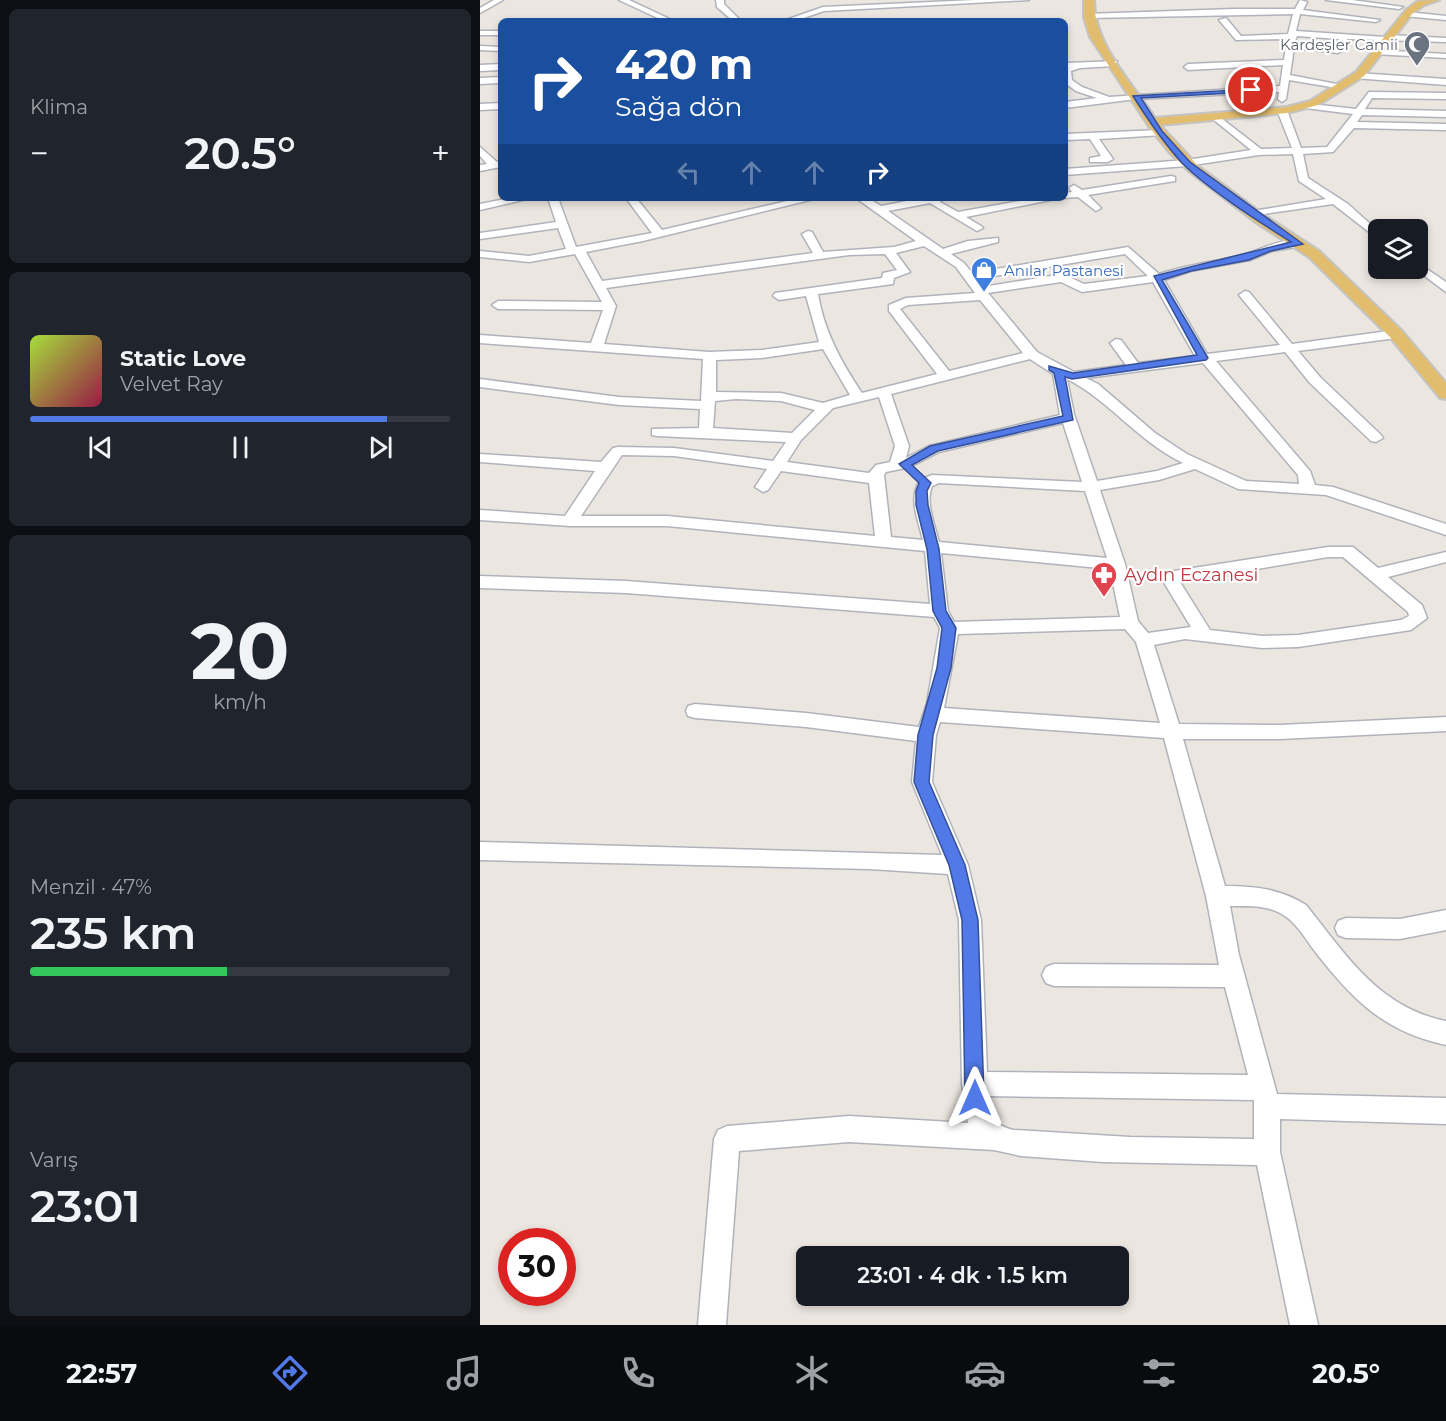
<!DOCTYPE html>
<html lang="tr">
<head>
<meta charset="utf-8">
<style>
	:root { --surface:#171b24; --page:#20242c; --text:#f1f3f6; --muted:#9ea1a6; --line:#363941; --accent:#517ae8 }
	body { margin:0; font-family:Montserrat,sans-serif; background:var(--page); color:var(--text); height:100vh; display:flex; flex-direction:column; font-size:22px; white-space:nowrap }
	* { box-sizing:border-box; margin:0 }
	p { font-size:20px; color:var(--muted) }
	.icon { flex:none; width:33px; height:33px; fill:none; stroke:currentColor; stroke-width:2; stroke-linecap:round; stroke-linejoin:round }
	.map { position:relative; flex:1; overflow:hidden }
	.side { display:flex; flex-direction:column; gap:9px; padding:9px; background:#0d0f14; width:480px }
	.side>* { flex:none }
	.guide { position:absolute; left:18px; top:18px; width:570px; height:183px; border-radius:9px; box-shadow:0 3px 9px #0003; background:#1a4fa0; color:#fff; overflow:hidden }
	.fabs { position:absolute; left:888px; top:219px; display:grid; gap:12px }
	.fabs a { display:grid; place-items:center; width:60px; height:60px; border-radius:9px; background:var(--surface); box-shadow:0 3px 9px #0003; font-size:30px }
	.speed { position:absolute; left:18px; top:1228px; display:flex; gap:12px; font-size:30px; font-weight:700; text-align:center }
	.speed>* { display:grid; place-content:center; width:78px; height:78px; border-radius:50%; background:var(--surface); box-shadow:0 3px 9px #0003; line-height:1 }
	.speed .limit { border:9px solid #d22; background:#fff; color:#111 }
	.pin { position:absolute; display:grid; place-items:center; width:51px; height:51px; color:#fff; margin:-26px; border:3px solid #fff; border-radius:50%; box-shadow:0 2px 6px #0007 }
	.me { position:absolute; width:66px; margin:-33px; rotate:0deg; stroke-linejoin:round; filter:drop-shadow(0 0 4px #0008) }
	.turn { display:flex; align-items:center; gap:21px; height:126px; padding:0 18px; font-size:27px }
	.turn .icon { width:78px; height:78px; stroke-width:2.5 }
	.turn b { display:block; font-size:42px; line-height:51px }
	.lanes { display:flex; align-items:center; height:57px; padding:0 18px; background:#0003; justify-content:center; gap:30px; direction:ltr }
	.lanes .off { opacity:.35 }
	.big { font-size:45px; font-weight:600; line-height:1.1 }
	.side .tile { flex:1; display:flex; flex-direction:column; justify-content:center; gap:9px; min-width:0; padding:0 21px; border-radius:9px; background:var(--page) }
	.side .dial { align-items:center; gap:0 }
	.dial b { font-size:78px; line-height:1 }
	.song { display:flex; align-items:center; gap:18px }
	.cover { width:72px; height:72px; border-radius:9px; background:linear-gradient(135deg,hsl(80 70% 55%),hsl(340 70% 35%)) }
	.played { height:6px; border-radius:3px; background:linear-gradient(90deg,var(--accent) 85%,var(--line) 85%) }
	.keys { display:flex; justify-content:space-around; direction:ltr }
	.heat { display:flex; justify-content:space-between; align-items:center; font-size:33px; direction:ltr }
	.charge { height:9px; border-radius:4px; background:linear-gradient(90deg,#34c759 47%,var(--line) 0) }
	.trip { position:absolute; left:316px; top:1246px; width:333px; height:60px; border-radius:9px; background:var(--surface); box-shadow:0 3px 9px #0003; font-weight:600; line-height:60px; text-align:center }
	.dock { display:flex; height:96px; justify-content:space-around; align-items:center; background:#090b0e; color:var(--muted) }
	.dock .icon { width:42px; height:42px }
	.dock .active { color:var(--accent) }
	.dock b { font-size:27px; color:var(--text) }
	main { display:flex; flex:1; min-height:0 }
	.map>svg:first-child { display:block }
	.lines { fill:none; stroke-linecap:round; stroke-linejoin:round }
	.minor-casing { stroke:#b0b3bb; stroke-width:3 }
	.major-casing { stroke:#c4c4c4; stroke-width:4 }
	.minor { fill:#fff; fill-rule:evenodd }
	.major { fill:#e3bd6e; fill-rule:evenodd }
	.route { fill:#517ae8; stroke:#354f97; stroke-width:1.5 }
	.labels { text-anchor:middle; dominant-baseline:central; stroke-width:4.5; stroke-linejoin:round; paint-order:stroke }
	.far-worship-label { font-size:15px; fill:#5b616d; stroke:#fff; text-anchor:end }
	.far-shop-label { font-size:15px; fill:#366cbe; stroke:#fff; text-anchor:start }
	.health-label { font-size:18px; fill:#be3a42; stroke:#fff; text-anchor:start }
</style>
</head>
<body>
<main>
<section class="side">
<div class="tile"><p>Klima</p>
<div class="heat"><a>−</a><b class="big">20.5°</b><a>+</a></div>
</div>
<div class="tile">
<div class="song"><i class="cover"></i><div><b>Static Love</b><p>Velvet Ray</p></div></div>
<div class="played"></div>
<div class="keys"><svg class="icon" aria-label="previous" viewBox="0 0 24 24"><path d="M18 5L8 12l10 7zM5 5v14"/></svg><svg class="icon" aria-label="pause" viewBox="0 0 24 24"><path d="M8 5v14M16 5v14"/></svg><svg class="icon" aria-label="next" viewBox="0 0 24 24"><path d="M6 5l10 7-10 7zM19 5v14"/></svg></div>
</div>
<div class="tile dial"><b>20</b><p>km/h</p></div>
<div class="tile"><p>Menzil · 47%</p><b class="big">235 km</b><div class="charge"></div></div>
<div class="tile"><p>Varış</p><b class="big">23:01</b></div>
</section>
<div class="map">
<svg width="966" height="1325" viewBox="0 0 966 1325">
	<rect width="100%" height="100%" fill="#ece6e0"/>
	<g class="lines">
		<!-- minor casing -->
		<g class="minor-casing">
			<path id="minor" d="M 14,0 L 23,0 L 0,13 L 0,8 Z
				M 139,0 L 149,0 L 194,21 L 184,21 Z
				M 236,0 L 244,0 L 244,4 L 261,21 L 253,21 L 237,7 Z
				M 495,0 L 549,0 L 344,11 L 315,21 L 303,21 L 343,7 Z
				M 820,0 L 827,2 L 823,10 L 900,20 L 896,22 L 820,14 L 816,31 L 905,37 L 909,35 L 966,38 L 966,42 L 867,39 L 862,51 L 858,53 L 814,48 L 810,75 L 867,86 L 863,89 L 809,80 L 806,99 L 802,102 L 798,99 L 799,92 L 656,99 L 585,108 L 585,102 L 617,98 L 596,91 L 585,83 L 587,63 L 637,61 L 634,66 L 600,68 L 591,71 L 592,80 L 602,87 L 629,97 L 800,86 L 803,65 L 708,70 L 704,67 L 708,64 L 804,60 L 807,39 L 756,40 L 739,20 L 746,18 L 761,36 L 808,34 L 813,14 L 609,18 L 606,14 L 753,9 L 815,9 ZM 817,36 L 859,39 L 855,48 L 814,43 Z
				M 846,0 L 872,0 L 923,7 L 919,9 Z
				M 927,12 L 966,16 L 966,20 L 924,16 Z
				M 0,31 L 21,31 L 21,35 L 0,35 Z
				M 0,46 L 21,47 L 21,51 L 0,50 Z
				M 897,50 L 966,54 L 966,58 L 894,54 Z
				M 21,64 L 21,70 L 0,71 L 0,65 Z
				M 877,73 L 966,79 L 966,85 L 874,78 Z
				M 21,77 L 21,83 L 0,84 L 0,78 Z
				M 889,92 L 966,93 L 966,99 L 892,98 L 885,109 L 966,111 L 966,117 L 882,115 L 877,122 L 966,124 L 966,130 L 874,128 L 853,152 L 823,154 L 828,178 L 868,204 L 898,231 L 898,239 L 853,204 L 769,216 L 768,214 L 773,211 L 846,199 L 819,181 L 813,154 L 779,155 L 707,166 L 585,175 L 585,169 L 707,160 L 771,150 L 734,120 L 734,116 L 737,115 L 781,149 L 812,148 L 797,110 L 802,107 L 807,110 L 821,148 L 847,147 L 873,114 L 825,108 L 822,107 L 822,103 L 876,109 Z
				M 21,103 L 21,109 L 0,110 L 0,104 Z
				M 680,130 L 685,133 L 683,135 L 619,139 L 633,159 L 628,162 L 610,162 L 610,158 L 621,156 L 610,139 L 585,140 L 585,134 Z
				M 0,147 L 17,162 L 21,161 L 21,167 L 0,171 L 0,165 L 7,164 L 0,156 Z
				M 691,176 L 695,177 L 695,181 L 608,195 L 621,208 L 616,211 L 598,197 L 581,198 L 585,198 L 585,193 L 592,192 L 589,188 L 594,185 L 602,190 Z
				M 30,198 L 51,198 L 0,210 L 0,204 Z
				M 68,198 L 78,198 L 96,247 L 172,233 L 146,198 L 156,198 L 182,230 L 320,198 L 338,198 L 163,241 L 106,252 L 122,281 L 333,253 L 322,234 L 328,231 L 332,232 L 343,252 L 414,247 L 436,241 L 376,198 L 388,198 L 401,206 L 442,198 L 462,198 L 460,202 L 478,212 L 557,198 L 580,198 L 486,217 L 501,226 L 503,228 L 497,231 L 450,203 L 408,211 L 463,249 L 488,241 L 518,238 L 518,242 L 471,254 L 484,263 L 492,273 L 648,247 L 679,274 C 706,265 734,262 762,255 C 776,252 810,233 824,244 L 822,246 L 792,251 L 770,260 L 711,271 L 684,280 L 727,354 L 800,345 L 759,295 L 765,291 L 769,292 L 812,344 L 916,330 L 922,334 L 916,338 L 818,351 L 840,377 L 901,435 L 903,438 L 896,442 L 891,441 L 830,383 L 805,352 L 736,361 L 830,471 L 835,485 L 853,487 L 966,524 L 966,535 L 846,495 L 758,489 L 715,469 L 679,480 L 620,490 L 645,564 L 658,621 L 668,633 L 711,627 L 683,581 L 688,573 L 694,571 L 848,547 L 873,547 L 898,568 L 966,552 L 966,562 L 908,577 L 942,605 L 947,618 L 931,630 L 818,647 L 782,648 L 705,639 L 674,645 L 699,724 L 800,725 L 966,717 L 966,731 L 800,739 L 703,739 L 745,886 C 774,886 801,889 826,905 C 866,955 899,1008 966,1021 L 966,1045 C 905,1032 874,1001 837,954 C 826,940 816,921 800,913 C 785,905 766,906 750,906 L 759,955 L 797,1094 L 966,1098 L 966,1124 L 800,1119 L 800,1152 L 838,1325 L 810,1325 L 777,1165 L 623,1162 L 541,1156 L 514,1150 L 369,1142 L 259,1151 L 246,1325 L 218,1325 L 234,1139 L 238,1130 L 247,1126 L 369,1116 L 488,1123 L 482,1084 L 479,920 L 468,874 L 390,869 L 0,860 L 0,842 L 462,855 L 432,782 L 436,741 L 326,727 L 215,718 L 208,716 L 206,711 L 208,706 L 215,704 L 326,713 L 439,727 L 447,703 L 460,628 L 454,617 L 146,593 L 0,588 L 0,576 L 146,581 L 450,604 L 445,551 L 187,526 L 90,526 L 0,520 L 0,510 L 85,516 L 115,471 L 0,462 L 0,454 L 121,462 L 133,448 L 138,447 L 194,448 L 293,461 L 306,442 L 177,436 L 172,435 L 172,429 L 219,428 L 220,409 L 139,405 L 0,387 L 0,379 L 139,397 L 221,401 L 223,359 L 0,343 L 0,335 L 111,343 L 123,310 L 18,309 L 12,305 L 18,301 L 122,302 L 95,254 L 49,262 L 0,257 L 0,251 L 49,256 L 86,249 L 78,228 L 0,239 L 0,233 L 76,222 ZM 444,246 L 476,267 L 495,293 L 426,298 L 409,305 L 409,311 L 457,374 L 382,393 C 361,362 344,331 338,294 L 413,284 L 414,278 L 430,272 L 416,253 ZM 405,254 L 417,270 L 403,273 L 402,278 L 295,293 L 293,296 L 299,300 L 326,296 L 339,342 L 282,350 L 229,352 L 124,344 L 136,306 L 126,288 L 369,255 ZM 645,254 L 668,276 L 604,284 L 583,274 L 503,287 L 497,279 ZM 581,282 L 602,292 L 673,282 L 715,356 L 658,363 L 641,340 L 636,339 L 630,343 L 646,365 L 594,372 L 557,352 L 508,293 ZM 500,300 L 543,353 L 469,371 L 420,309 L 428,305 ZM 343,349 L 370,395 L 343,403 L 301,393 L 236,392 L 236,360 L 282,358 ZM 550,359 L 573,374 L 580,415 L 449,446 L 426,458 L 429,446 L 411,394 ZM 723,363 L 818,475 L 819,484 L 766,481 L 707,454 L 675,433 L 618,384 L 606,378 ZM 587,379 C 630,401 659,442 703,463 L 677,471 L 617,481 L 594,414 ZM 399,397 L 415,446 L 410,462 L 396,465 L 389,473 L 307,462 L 321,440 L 353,408 ZM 256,399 L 301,401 L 335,410 L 312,433 L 233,428 L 235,401 ZM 583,423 L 602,482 L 452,475 L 440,480 C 428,498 438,520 443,540 L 411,537 L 404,475 L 406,472 L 430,467 L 459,452 ZM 142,455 L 194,456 L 287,469 L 275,487 L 283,492 L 288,490 L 301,471 L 389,483 L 395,536 L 187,516 L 101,516 ZM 459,483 L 605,491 L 627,558 L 459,542 C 455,525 445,503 452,486 ZM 461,553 L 630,569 L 640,617 L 474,622 L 468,611 ZM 848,557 L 863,557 L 928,612 L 929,616 L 921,620 L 818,635 L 782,636 L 730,630 L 700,582 ZM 645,629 L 656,642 L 680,723 L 464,708 L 478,634 ZM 460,722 L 684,738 L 726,896 L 739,965 L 574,964 L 566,967 L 562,975 L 566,983 L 574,986 L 745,987 L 768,1075 L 507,1072 L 501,920 L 488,865 L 452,782 L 456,735 ZM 507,1096 L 774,1100 L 774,1139 L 650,1137 L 534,1130 C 514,1126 510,1115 507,1096 Z
				M 938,263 L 966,282 L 966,292 L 934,268 L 938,268 Z
				M 966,910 L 966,930 L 920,939 L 866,938 L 858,935 L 855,928 L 858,921 L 866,918 L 920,919 Z"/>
		</g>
		<!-- major casing -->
		<g class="major-casing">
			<path id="major" d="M 604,0 L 614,0 C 614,45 651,82 675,118 L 807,107 L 830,101 L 876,72 L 926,10 L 938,1 L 959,0 L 944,5 L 932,14 L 884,76 L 838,105 L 807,113 L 680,125 L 718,166 L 784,215 L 839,251 L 922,331 L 966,383 L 966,399 L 960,398 L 910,337 L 829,257 L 774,221 L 710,172 L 690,153 L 670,128 L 610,37 L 604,18 Z"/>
		</g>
		<!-- minor -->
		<use href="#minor" class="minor"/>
		<!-- major -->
		<use href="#major" class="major"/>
	</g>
	<!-- route -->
	<path class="route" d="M 773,89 L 771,92 L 661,98 L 682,131 L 710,162 L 823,244 L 791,251 L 769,260 L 711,271 L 682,280 L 728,358 L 726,360 L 592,379 L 585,377 L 593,420 L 458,451 L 432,465 L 451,483 L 447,491 L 448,505 L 459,549 L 466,611 L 476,628 L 471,668 L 453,735 L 449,782 L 485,865 L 498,920 L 504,1098 L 501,1105 L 495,1107 L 488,1105 L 485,1098 L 482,920 L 469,865 L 434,782 L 438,735 L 457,668 L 462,628 L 453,611 L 447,549 L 436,505 L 436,491 L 439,483 L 419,464 L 450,446 L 583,416 L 574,373 L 569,370 L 569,366 L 593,373 L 717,355 L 674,276 L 811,242 C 778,221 729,190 702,163 C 683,142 668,120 653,96 Z"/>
	<!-- icons -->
	<defs>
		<g id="mosque-pin" transform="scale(1.35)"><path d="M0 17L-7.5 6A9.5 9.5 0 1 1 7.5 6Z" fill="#6b7280" stroke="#fff"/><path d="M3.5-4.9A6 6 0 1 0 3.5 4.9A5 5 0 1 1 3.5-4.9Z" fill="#fff"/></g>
		<g id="shop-pin" transform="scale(1.35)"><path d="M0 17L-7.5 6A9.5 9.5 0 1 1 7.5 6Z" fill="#3f7fe0" stroke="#fff"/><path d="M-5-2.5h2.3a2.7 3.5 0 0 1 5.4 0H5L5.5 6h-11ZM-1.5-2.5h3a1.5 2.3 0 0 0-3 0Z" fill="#fff"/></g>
		<g id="pharmacy-pin" transform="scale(1.35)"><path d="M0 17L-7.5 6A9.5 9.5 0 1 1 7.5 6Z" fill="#e0444e" stroke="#fff"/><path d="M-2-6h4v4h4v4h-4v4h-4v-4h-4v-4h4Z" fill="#fff"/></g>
	</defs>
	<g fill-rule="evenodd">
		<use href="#mosque-pin" x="937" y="44"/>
		<use href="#shop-pin" x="504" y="270"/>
		<use href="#pharmacy-pin" x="624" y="575"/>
	</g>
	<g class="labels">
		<!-- far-worship labels -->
		<g class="far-worship-label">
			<text x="918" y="44">Kardeşler Camii</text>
		</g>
		<!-- far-shop labels -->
		<g class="far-shop-label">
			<text x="524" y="270">Anılar Pastanesi</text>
		</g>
		<!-- health labels -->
		<g class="health-label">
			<text x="644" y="575">Aydın Eczanesi</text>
		</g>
	</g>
</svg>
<div class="fabs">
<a><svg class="icon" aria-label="layers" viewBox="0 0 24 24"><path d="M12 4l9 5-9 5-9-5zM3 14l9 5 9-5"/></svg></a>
</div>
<div class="speed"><div class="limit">30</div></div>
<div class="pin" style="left:771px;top:90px;background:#d93025"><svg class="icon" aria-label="arrive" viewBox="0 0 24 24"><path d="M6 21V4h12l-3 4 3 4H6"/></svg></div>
<svg class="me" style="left:495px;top:1098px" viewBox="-20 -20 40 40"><path d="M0-17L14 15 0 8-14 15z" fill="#517ae8" stroke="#fff" stroke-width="4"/></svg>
<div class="trip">23:01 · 4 dk · 1.5 km</div>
<div class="guide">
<div class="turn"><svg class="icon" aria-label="right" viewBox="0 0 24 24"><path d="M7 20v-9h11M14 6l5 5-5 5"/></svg><div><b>420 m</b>Sağa dön</div></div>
<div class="lanes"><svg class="icon off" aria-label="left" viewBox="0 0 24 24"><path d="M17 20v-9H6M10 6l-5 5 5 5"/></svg><svg class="icon off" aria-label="ahead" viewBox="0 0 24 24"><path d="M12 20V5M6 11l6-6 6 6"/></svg><svg class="icon off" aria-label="ahead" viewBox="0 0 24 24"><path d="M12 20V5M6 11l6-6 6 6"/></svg><svg class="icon" aria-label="right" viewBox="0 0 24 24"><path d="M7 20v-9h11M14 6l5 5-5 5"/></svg></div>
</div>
</div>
</main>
<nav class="dock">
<b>22:57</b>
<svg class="icon active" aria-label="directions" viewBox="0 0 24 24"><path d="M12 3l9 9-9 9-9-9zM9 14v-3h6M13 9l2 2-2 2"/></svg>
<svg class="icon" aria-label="music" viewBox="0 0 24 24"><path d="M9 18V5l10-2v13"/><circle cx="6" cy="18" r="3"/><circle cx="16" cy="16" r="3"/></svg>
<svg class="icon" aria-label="phone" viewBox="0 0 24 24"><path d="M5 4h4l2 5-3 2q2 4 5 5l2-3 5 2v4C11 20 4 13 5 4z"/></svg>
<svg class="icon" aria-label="climate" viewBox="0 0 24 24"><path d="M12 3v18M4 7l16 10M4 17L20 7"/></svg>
<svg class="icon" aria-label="car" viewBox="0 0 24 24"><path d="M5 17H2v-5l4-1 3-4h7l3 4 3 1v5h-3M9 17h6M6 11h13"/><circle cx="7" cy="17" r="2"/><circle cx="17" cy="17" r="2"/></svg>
<svg class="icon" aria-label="filters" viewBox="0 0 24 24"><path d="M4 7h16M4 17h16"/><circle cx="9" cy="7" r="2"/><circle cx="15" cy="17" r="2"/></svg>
<b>20.5°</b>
</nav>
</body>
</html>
